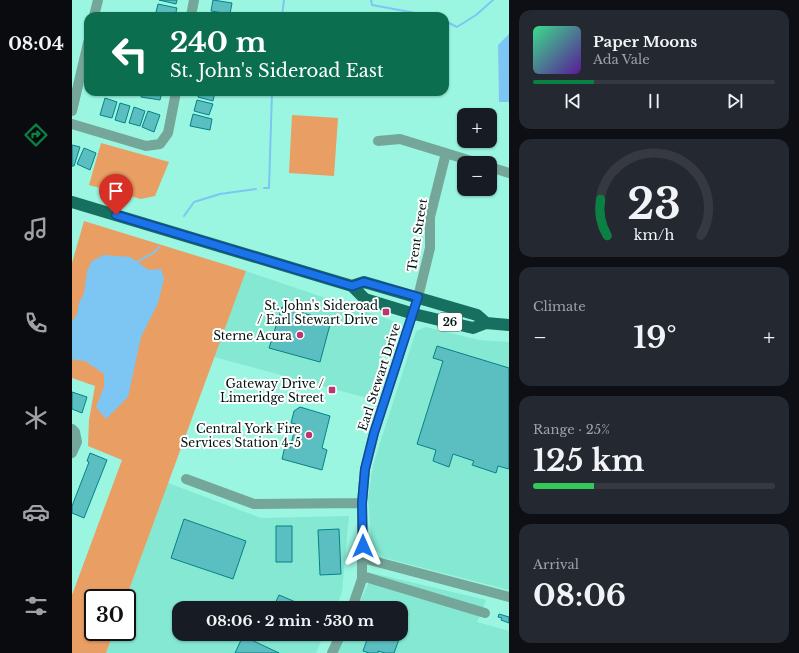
<!DOCTYPE html>
<html lang="en">
<head>
<meta charset="utf-8">
<style>
	:root { --surface:#171b24; --page:#242831; --text:#f1f3f6; --muted:#9ea1a6; --line:#363941; --accent:#0b8043 }
	body { margin:0; font-family:"Libre Baskerville",serif; background:var(--page); color:var(--text); height:100vh; display:flex; flex-direction:column; font-size:15px; white-space:nowrap }
	* { box-sizing:border-box; margin:0 }
	p { font-size:13px; color:var(--muted) }
	.icon { flex:none; width:22px; height:22px; fill:none; stroke:currentColor; stroke-width:2; stroke-linecap:round; stroke-linejoin:round }
	.map { position:relative; flex:1; overflow:hidden }
	.details { display:flex; flex-direction:column; gap:10px; padding:10px; background:#0d0f14; width:290px }
	.details>* { flex:none }
	.banner { position:absolute; left:12px; top:12px; width:365px; height:84px; border-radius:12px; box-shadow:0 1px 3px #0004; background:#0b6e4f; color:#fff; overflow:hidden }
	.tools { position:absolute; left:385px; top:108px; display:grid; gap:8px }
	.tools a { display:grid; place-items:center; width:40px; height:40px; border-radius:8px; background:var(--surface); box-shadow:0 1px 3px #0004; font-size:20px }
	.speed { position:absolute; left:12px; top:589px; display:flex; gap:8px; font-size:20px; font-weight:700; text-align:center }
	.speed>* { display:grid; place-content:center; width:52px; height:52px; border-radius:50%; background:var(--surface); box-shadow:0 1px 3px #0004; line-height:1 }
	.speed .limit { border:2px solid #111; border-radius:6px; background:#fff; color:#111 }
	.pin { position:absolute; display:grid; place-items:center; width:34px; height:34px; color:#fff; margin:-41px -17px; border-radius:50% 50% 50% 0; rotate:-45deg; box-shadow:0 0 4px #0007 }
	.pin .icon { rotate:45deg }
	.me { position:absolute; width:44px; margin:-22px; rotate:0deg; stroke-linejoin:round; filter:drop-shadow(0 0 3px #0008) }
	.turn { display:flex; align-items:center; gap:14px; height:84px; padding:0 20px; font-size:18px }
	.turn .icon { width:52px; height:52px; stroke-width:2.5 }
	.turn b { display:block; font-size:28px; line-height:34px }
	.big { font-size:30px; font-weight:700; line-height:1.1 }
	.details .card { flex:1; display:flex; flex-direction:column; justify-content:center; gap:6px; min-width:0; padding:0 14px; border-radius:12px; background:var(--page) }
	.details .dial { align-items:center; gap:0 }
	.dial svg { height:104px; overflow:visible; fill:none; stroke:var(--line); stroke-width:7; stroke-linecap:round; text-anchor:middle }
	.dial text { fill:var(--text); stroke:none }
	.song { display:flex; align-items:center; gap:12px }
	.cover { width:48px; height:48px; border-radius:6px; background:linear-gradient(135deg,hsl(150 70% 55%),hsl(270 70% 35%)) }
	.played { height:4px; border-radius:2px; background:linear-gradient(90deg,var(--accent) 25%,var(--line) 25%) }
	.keys { display:flex; justify-content:space-around; direction:ltr }
	.heat { display:flex; justify-content:space-between; align-items:center; font-size:22px; direction:ltr }
	.charge { height:6px; border-radius:3px; background:linear-gradient(90deg,#34c759 25%,var(--line) 0) }
	.trip { position:absolute; left:100px; top:601px; width:236px; height:40px; border-radius:12px; background:var(--surface); box-shadow:0 1px 3px #0004; font-weight:700; line-height:40px; text-align:center }
	main { display:flex; flex:1; min-height:0 }
	.tab-bar { display:flex; flex-direction:column; width:72px; justify-content:space-around; align-items:center; background:#090b0e; color:var(--muted) }
	.tab-bar .icon { width:28px; height:28px }
	.tab-bar .on { color:var(--accent) }
	.tab-bar b { font-size:18px; color:var(--text) }
	.map>svg:first-child { display:block }
	.built { fill:#84e8d2 }
	.green { fill:#e99e63 }
	.water { fill:#7dc6f4 }
	.lines { fill:none; stroke-linecap:round; stroke-linejoin:round }
	.stream { stroke:#7dc6f4; stroke-width:2 }
	.building { fill:#5bbec1; stroke:#058285 }
	.minor { stroke:#75a69a; stroke-width:10 }
	.major { stroke:#176f60; stroke-width:12 }
	.route-casing { stroke:#114b97; stroke-width:10 }
	.route { stroke:#1a73e8; stroke-width:7 }
	.poi-dot { fill:#bd3471; stroke:#fff; stroke-width:1.5 }
	.labels { text-anchor:middle; dominant-baseline:central; stroke-width:4; stroke-linejoin:round; paint-order:stroke }
	.shield { fill:#fff; stroke:#4c5b58; stroke-width:1 }
	.shield-label { font-size:11px; font-weight:bold; fill:#001510 }
	.street-label { font-size:12px; fill:#001510; stroke:#fff }
	.poi-label { font-size:12px; fill:#001510; stroke:#fff; text-anchor:end }
</style>
</head>
<body>
<main>
<nav class="tab-bar">
<b>08:04</b>
<svg class="icon on" aria-label="directions" viewBox="0 0 24 24"><path d="M12 3l9 9-9 9-9-9zM9 14v-3h6M13 9l2 2-2 2"/></svg>
<svg class="icon" aria-label="music" viewBox="0 0 24 24"><path d="M9 18V5l10-2v13"/><circle cx="6" cy="18" r="3"/><circle cx="16" cy="16" r="3"/></svg>
<svg class="icon" aria-label="phone" viewBox="0 0 24 24"><path d="M5 4h4l2 5-3 2q2 4 5 5l2-3 5 2v4C11 20 4 13 5 4z"/></svg>
<svg class="icon" aria-label="climate" viewBox="0 0 24 24"><path d="M12 3v18M4 7l16 10M4 17L20 7"/></svg>
<svg class="icon" aria-label="car" viewBox="0 0 24 24"><path d="M5 17H2v-5l4-1 3-4h7l3 4 3 1v5h-3M9 17h6M6 11h13"/><circle cx="7" cy="17" r="2"/><circle cx="17" cy="17" r="2"/></svg>
<svg class="icon" aria-label="filters" viewBox="0 0 24 24"><path d="M4 7h16M4 17h16"/><circle cx="9" cy="7" r="2"/><circle cx="15" cy="17" r="2"/></svg>
</nav>
<div class="map">
<svg width="437" height="653" viewBox="0 0 437 653">
	<rect width="100%" height="100%" fill="#9af6e1"/>
	<!-- built -->
	<path class="built" d="M 174,271 L 321,321 L 299,399 L 142,357 Z
		M 354,327 L 407,340 L 437,342 L 437,590 L 313,558 L 300,546 L 296,498 L 301,465 L 344,331 Z
		M 96,483 L 189,518 L 277,516 L 270,592 L 264,608 L 107,608 L 107,634 L 252,634 L 244,653 L 34,653 L 42,632 L 55,632 L 54,598 Z
		M 296,572 L 414,600 L 405,622 L 437,631 L 437,653 L 265,653 L 274,634 L 329,634 L 329,608 L 285,608 L 296,584 Z"/>
	<!-- green -->
	<path class="green" d="M 220,115 L 266,118 L 262,176 L 217,173 Z
		M 29,143 L 97,162 L 83,196 L 69,199 L 17,185 Z
		M 12,221 L 174,271 L 54,598 L 21,598 L 21,632 L 42,632 L 34,653 L 0,653 L 0,595 L 50,460 L 16,446 L 17,420 L 23,386 L 0,378 L 0,263 Z"/>
	<!-- water -->
	<path class="water" d="M 437,34 L 437,102 L 427,102 L 426,45 Z
		M 32,255 L 58,257 L 77,270 L 89,269 L 92,279 L 86,303 L 69,337 L 56,397 L 34,419 L 24,407 L 32,387 L 32,374 L 13,361 L 2,360 L 0,358 L 0,322 L 5,314 L 7,303 L 12,293 L 15,271 L 20,261 Z"/>
	<g class="lines">
		<!-- stream -->
		<path class="stream" d="M 299,0 L 300,5 L 360,16
			M 210,16 L 212,0
			M 373,21 L 385,27 L 404,15 L 421,0
			M 192,188 L 197,188 L 200,92
			M 112,216 L 122,202 L 148,194 L 184,189
			M 65,262 L 83,252 L 87,247"/>
	</g>
	<!-- building -->
	<path class="building" d="M 87,0 L 105,0 L 104,4 Z
		M 141,0 L 160,3 L 158,14 L 139,11 Z
		M 86,4 L 105,8 L 103,16 L 83,16 Z
		M 70,92 L 90,92 L 88,100 L 69,97 Z
		M 127,92 L 143,92 L 141,101 L 126,97 Z
		M 33,98 L 45,102 L 40,118 L 28,115 Z
		M 125,100 L 141,104 L 137,115 L 122,111 Z
		M 48,103 L 58,106 L 53,123 L 43,120 Z
		M 62,107 L 73,111 L 68,126 L 57,123 Z
		M 76,111 L 88,115 L 82,132 L 70,127 Z
		M 121,114 L 140,119 L 138,130 L 118,126 Z
		M 0,145 L 8,147 L 2,166 L 0,166 Z
		M 12,148 L 24,153 L 18,170 L 5,164 Z
		M 210,307 L 259,321 L 248,362 L 197,348 Z
		M 365,346 L 437,368 L 437,469 L 426,466 L 424,473 L 400,465 L 402,461 L 381,454 L 377,467 L 361,461 L 364,450 L 345,444 L 371,361 L 361,358 Z
		M 0,392 L 15,397 L 10,413 L 0,409 Z
		M 228,407 L 258,416 L 250,448 L 255,450 L 250,470 L 210,459 L 213,446 L 218,448 L 224,424 L 219,423 L 222,411 Z
		M 18,453 L 35,460 L 12,518 L 0,513 L 0,506 L 17,462 L 15,461 Z
		M 112,519 L 174,541 L 161,579 L 99,558 Z
		M 204,526 L 220,526 L 220,562 L 204,562 Z
		M 267,529 L 269,574 L 248,575 L 246,530 Z
		M 207,595 L 238,608 L 201,608 Z
		M 329,612 L 336,614 L 329,634 Z
		M 427,614 L 437,617 L 437,623 L 429,620 L 430,618 L 426,617 Z
		M 297,634 L 329,634 L 322,653 L 313,653 L 306,651 L 306,653 L 297,653 L 291,651 Z
		M 171,636 L 207,653 L 163,653 Z"/>
	<g class="lines">
		<!-- minor -->
		<path class="minor" d="M 22,16 L 26,0
			M 119,16 L 122,0
			M 0,111 L 16,43
			M 0,124 L 74,146 L 88,144 L 96,133 L 104,92
			M 306,141 L 328,139 L 406,163
			M 418,167 L 437,173
			M 0,429 L 3,432 L 5,442 L 0,453
			M 114,479 L 182,504 L 290,503
			M 290,558 L 437,597
			M 290,576 L 413,613
			M 280,608 L 290,579 L 290,503 L 293,469 L 302,433 L 346,297 L 358,248 L 358,217 L 374,153
			M 260,653 L 269,634"/>
		<!-- major -->
		<path class="major" d="M 0,202 L 280,286 L 293,299 L 342,314 L 401,328 L 414,323 L 437,325
			M 280,286 L 292,282 L 405,315 L 414,323"/>
	</g>
	<g class="lines">
		<!-- route casing -->
		<g class="route-casing">
			<path id="route" d="M 44,215 L 280,286 L 292,282 L 346,297 L 302,433 L 293,469 L 290,503 L 291,546"/>
		</g>
		<!-- route -->
		<use href="#route" class="route"/>
	</g>
	<!-- markers -->
	<g class="poi-dot">
		<rect x="310" y="308" width="8" height="8" rx="2"/>
		<circle cx="228" cy="335" r="4"/>
		<rect x="256" y="386" width="8" height="8" rx="2"/>
		<circle cx="237" cy="435" r="4"/>
	</g>
	<g class="labels">
		<!-- shield labels -->
		<rect class="shield" x="366" y="313" width="24" height="18" rx="3"/>
		<g class="shield-label">
			<text x="378" y="322">26</text>
		</g>
		<!-- street labels -->
		<g class="street-label">
			<text transform="translate(345 235) rotate(-81)">Trent Street</text>
			<text transform="translate(307 377) rotate(-72)">Earl Stewart Drive</text>
		</g>
		<!-- poi labels -->
		<g class="poi-label">
			<text x="306" y="305">St. John's Sideroad<tspan x="306" dy="14">/ Earl Stewart Drive</tspan></text>
			<text x="220" y="335">Sterne Acura</text>
			<text x="252" y="383">Gateway Drive /<tspan x="252" dy="14">Limeridge Street</tspan></text>
			<text x="229" y="428">Central York Fire<tspan x="229" dy="14">Services Station 4-5</tspan></text>
		</g>
	</g>
</svg>
<div class="tools">
<a>+</a>
<a>−</a>
</div>
<div class="speed"><div class="limit">30</div></div>
<div class="pin" style="left:44px;top:215px;background:#d93025"><svg class="icon" aria-label="arrive" viewBox="0 0 24 24"><path d="M6 21V4h12l-3 4 3 4H6"/></svg></div>
<svg class="me" style="left:291px;top:546px" viewBox="-20 -20 40 40"><path d="M0-17L14 15 0 8-14 15z" fill="#1a73e8" stroke="#fff" stroke-width="4"/></svg>
<div class="trip">08:06 · 2 min · 530 m</div>
<div class="banner">
<div class="turn"><svg class="icon" aria-label="left" viewBox="0 0 24 24"><path d="M17 20v-9H6M10 6l-5 5 5 5"/></svg><div><b>240 m</b>St. John's Sideroad East</div></div>
</div>
</div>
<section class="details">
<div class="card">
<div class="song"><i class="cover"></i><div><b>Paper Moons</b><p>Ada Vale</p></div></div>
<div class="played"></div>
<div class="keys"><svg class="icon" aria-label="previous" viewBox="0 0 24 24"><path d="M18 5L8 12l10 7zM5 5v14"/></svg><svg class="icon" aria-label="pause" viewBox="0 0 24 24"><path d="M8 5v14M16 5v14"/></svg><svg class="icon" aria-label="next" viewBox="0 0 24 24"><path d="M6 5l10 7-10 7zM19 5v14"/></svg></div>
</div>
<div class="card dial"><svg viewBox="0 0 100 80">
<path d="M14 69A42 42 0 1 1 86 69"/>
<path d="M14 69A42 42 0 0 1 9 41" stroke="#0b8043"/>
<text x="50" y="56" font-size="32" font-weight="700">23</text>
<text x="50" y="72" font-size="11">km/h</text>
</svg></div>
<div class="card"><p>Climate</p>
<div class="heat"><a>−</a><b class="big">19°</b><a>+</a></div>
</div>
<div class="card"><p>Range · 25%</p><b class="big">125 km</b><div class="charge"></div></div>
<div class="card"><p>Arrival</p><b class="big">08:06</b></div>
</section>
</main>
</body>
</html>
